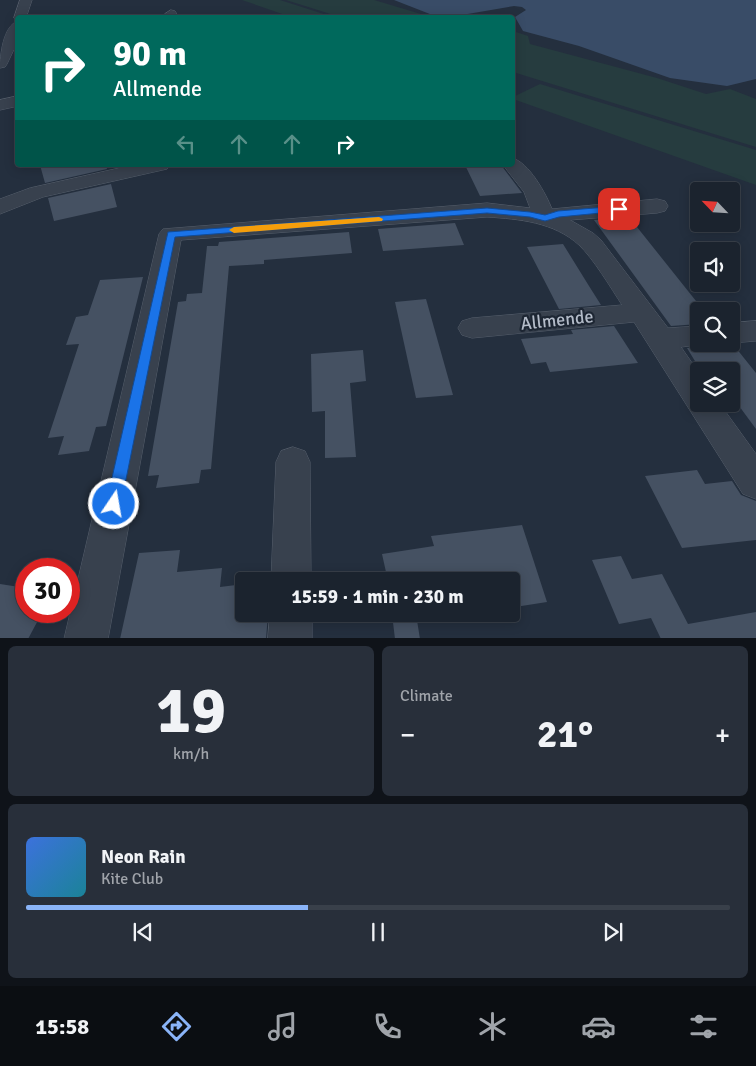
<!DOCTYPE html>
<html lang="en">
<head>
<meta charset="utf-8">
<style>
	:root { --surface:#1b232e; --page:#282f3a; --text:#f1f3f6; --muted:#a0a4aa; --line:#39404a; --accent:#8ab4f8 }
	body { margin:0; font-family:Signika,sans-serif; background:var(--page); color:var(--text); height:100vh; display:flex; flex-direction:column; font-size:19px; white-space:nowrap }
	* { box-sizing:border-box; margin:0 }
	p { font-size:16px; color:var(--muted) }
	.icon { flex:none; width:28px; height:28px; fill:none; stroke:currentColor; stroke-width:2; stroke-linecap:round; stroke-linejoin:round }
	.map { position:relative; height:638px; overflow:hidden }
	.details { display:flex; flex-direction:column; gap:8px; padding:8px; background:#0f1319; flex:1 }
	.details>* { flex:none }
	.guide { position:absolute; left:15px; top:15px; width:500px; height:152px; border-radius:5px; box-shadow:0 2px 12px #0003,0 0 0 1px var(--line); background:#00695c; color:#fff; overflow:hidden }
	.needle { width:32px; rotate:295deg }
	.fabs { position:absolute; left:690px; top:182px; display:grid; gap:10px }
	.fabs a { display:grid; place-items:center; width:50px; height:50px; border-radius:5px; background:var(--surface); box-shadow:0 2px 12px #0003,0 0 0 1px var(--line); font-size:25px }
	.speed { position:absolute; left:15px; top:558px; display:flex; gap:10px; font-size:25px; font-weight:700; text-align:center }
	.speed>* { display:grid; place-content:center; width:65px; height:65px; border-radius:50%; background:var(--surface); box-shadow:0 2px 12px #0003,0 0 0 1px var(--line); line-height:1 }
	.speed .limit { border:8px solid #d22; background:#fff; color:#111 }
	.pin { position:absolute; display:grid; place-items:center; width:42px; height:42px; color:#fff; margin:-21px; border-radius:10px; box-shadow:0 2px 8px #0006 }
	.me { position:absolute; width:55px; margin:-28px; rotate:12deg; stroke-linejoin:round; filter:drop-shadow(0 0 4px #0008) }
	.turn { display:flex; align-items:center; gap:18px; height:105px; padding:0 15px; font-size:22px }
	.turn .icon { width:65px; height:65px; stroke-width:2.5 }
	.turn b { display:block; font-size:35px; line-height:42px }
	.lanes { display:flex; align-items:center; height:48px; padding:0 15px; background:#0003; justify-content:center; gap:25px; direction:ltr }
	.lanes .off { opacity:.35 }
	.big { font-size:38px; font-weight:800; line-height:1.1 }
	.details .tile { flex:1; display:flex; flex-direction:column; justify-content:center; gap:8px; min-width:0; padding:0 18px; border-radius:8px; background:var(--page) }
	.details .dial { align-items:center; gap:0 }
	.dial b { font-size:65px; line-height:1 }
	.song { display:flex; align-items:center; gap:15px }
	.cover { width:60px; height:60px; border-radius:8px; background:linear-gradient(135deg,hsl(220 70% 55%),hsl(190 70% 35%)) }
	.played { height:5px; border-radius:2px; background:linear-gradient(90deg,var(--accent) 40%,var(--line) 40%) }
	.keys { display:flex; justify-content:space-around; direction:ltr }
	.heat { display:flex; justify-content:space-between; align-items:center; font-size:28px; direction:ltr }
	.details .tiles { flex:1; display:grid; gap:8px; grid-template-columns:1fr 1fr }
	.tile:last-child { grid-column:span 2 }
	.trip { position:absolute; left:235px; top:572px; width:285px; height:50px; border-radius:5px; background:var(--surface); box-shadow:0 2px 12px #0003,0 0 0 1px var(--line); font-weight:800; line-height:50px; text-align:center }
	.menu { display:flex; height:80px; justify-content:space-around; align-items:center; background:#0b0e12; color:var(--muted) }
	.menu .icon { width:35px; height:35px }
	.menu .current { color:var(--accent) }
	.menu b { font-size:22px; color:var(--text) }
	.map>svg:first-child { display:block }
	.green { fill:#263c3f }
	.water { fill:#394c67 }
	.building { fill:#455162 }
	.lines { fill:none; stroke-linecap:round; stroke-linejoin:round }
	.minor-casing { stroke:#565f6c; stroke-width:1 }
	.minor { fill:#38414e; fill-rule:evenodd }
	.route { fill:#1a73e8; stroke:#114b97 }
	.slow { fill:#f59e0b }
	.labels { text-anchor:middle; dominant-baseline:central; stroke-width:4.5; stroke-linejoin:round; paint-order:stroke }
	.street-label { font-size:18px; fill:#b4bcc9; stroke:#1d2633 }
</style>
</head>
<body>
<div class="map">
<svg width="756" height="639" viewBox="0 0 756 639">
	<rect width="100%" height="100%" fill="#242f3e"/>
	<!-- green -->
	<path class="green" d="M 242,0 L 280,0 L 333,17 L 291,17 Z
		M 286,0 L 374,0 L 431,17 L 340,17 Z
		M 513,31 L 528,36 L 530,44 L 657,78 L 706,94 L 730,89 L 756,99 L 756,147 L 513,72 Z
		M 540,84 L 756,150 L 756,185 L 513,99 L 513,97 Z"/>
	<!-- water -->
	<path class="water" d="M 394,0 L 756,0 L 756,79 L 727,86 L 670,78 L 579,46 L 523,31 L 515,17 L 526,10 L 522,7 L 514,6 L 450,17 L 435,16 Z"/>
	<!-- building -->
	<path class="building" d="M 40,165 L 106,165 L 107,169 L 45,183 Z
		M 465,165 L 501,165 L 522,193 L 480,196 Z
		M 111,184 L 117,207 L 54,221 L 48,198 Z
		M 629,217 L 704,311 L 699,311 L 699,324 L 671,326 L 594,220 Z
		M 455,223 L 464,245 L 383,251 L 378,229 Z
		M 349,232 L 352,253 L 264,260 L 264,264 L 229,266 L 211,469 L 201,470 L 199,483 L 156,488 L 159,475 L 148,476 L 178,302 L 186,301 L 187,294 L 202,293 L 207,246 L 218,246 L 219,242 Z
		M 563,244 L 589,286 L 601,305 L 559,309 L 527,247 Z
		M 143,277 L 106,426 L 96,427 L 89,451 L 58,455 L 64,436 L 48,438 L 79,344 L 66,345 L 76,317 L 88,315 L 100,280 Z
		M 426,299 L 453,395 L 416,398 L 395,302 Z
		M 614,326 L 638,363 L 550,372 L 546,362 L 531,364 L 521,339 L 573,334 L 571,330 Z
		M 709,344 L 729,344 L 733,348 L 736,348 L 756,373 L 756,429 L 731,395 L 731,371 L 701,371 L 687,348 L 707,346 Z
		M 363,350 L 366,381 L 350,383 L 356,457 L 325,458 L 325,411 L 312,412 L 311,354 Z
		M 697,470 L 705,484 L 732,481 L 741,495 L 756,501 L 756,540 L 682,548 L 645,476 Z
		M 522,525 L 547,602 L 515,607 L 511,594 L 511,581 L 388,581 L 382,554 L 434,546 L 431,536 Z
		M 180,550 L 177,572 L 222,568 L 220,587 L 244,584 L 244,614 L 268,614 L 266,639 L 120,639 L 139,553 Z
		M 621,556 L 632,579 L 662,574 L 688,624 L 756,612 L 756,639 L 661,639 L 651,618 L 619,624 L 592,560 Z
		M 0,584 L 26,588 L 26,611 L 43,611 L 28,639 L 0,639 Z
		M 392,614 L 416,614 L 420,639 L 395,639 Z"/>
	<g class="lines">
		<!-- minor casing -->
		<g class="minor-casing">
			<path id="minor" d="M 20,0 L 32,0 L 26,18 L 18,18 L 18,21 L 14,18 Z
				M 171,10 L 175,11 L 179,18 L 167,18 L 165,14 Z
				M 18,21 L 18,41 L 7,64 L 5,67 L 0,68 C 0,56 3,25 18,21 Z
				M 18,96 L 18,106 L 0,110 L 0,100 Z
				M 512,158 C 529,162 546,194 552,209 L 657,199 L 665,201 L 668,206 L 665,211 L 657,213 L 570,220 L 593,233 L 601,240 L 668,328 L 699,326 L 699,344 L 707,344 L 681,347 L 699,373 L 699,404 L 720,404 L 756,454 L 756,499 L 743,494 L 634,322 L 472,338 L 462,335 L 458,328 L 462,321 L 472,318 L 622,305 C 611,288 593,258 579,245 C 554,222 519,219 487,217 L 181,240 L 108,639 L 64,639 L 159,234 L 163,229 L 487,203 L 530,208 L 524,192 L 503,165 L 512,165 Z
				M 133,165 L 170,165 L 167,169 L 43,197 L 0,214 L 0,199 L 30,188 Z
				M 756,321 L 756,341 L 731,343 L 731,323 Z
				M 293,447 L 305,451 L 310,462 L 311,581 L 271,581 L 276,462 L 281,451 Z
				M 270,614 L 312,614 L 312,639 L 268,639 Z"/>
		</g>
		<!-- minor -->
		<use href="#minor" class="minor"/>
	</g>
	<!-- route -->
	<path class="route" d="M 619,206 L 623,209 L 622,211 L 559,217 L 545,221 L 530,217 L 487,213 L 175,237 L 121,504 L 119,509 L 114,511 L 108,509 L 106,504 L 168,232 L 487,208 L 530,212 L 545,215 L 558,211 Z"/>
	<!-- slow -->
	<path class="slow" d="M 379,217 L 383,219 L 382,221 L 234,233 L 229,230 L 234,227 Z"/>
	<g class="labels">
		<!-- street labels -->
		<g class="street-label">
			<text transform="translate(557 320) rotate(-6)">Allmende</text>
		</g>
	</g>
</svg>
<div class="fabs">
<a><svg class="needle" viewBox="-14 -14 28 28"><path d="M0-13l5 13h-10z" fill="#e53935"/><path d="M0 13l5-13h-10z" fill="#a0a4aa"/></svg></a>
<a><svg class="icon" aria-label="sound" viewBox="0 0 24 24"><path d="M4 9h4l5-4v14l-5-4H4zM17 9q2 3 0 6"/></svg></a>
<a><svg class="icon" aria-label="search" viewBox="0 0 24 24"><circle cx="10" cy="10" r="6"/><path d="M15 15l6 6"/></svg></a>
<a><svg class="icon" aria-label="layers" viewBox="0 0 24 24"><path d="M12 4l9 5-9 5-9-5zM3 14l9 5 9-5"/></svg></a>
</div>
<div class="speed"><div class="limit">30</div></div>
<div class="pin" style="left:619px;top:209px;background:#d93025"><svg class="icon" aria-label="arrive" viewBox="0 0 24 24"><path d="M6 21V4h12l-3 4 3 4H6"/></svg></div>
<svg class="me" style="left:114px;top:504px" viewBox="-20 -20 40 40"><circle r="17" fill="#1a73e8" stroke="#fff" stroke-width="3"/><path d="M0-11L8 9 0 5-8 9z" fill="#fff"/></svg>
<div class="trip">15:59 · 1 min · 230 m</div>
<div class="guide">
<div class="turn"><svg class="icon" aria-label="right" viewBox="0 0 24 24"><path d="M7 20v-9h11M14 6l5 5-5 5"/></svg><div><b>90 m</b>Allmende</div></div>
<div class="lanes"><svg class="icon off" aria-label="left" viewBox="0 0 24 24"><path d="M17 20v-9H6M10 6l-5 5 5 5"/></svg><svg class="icon off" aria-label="ahead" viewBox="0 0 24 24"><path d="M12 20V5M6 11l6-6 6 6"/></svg><svg class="icon off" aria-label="ahead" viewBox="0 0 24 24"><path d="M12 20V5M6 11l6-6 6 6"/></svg><svg class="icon" aria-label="right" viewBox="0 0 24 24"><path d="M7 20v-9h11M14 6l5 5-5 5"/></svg></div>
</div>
</div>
<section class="details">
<div class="tiles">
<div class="tile dial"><b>19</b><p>km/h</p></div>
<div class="tile"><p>Climate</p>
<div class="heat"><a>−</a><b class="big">21°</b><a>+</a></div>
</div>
<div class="tile">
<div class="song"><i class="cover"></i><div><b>Neon Rain</b><p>Kite Club</p></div></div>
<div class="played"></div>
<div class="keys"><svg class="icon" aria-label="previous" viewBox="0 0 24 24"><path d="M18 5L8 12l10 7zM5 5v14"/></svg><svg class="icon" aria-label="pause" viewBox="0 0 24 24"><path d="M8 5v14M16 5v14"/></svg><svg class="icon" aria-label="next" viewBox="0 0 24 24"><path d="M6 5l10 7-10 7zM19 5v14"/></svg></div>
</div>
</div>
</section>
<nav class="menu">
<b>15:58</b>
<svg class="icon current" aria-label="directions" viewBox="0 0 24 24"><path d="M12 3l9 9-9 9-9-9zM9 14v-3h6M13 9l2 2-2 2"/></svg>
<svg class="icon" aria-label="music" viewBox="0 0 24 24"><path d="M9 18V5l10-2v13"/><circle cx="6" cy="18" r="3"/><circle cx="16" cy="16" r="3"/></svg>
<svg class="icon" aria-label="phone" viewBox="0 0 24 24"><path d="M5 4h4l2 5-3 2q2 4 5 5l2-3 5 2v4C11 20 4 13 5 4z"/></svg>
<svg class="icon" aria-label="climate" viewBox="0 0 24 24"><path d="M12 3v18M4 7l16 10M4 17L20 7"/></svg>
<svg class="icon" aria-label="car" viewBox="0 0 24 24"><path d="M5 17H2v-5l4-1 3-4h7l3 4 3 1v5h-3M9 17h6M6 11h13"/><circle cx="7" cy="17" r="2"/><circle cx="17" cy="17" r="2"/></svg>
<svg class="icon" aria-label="filters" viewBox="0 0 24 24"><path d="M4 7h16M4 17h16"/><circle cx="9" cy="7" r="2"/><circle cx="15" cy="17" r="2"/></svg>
</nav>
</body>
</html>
